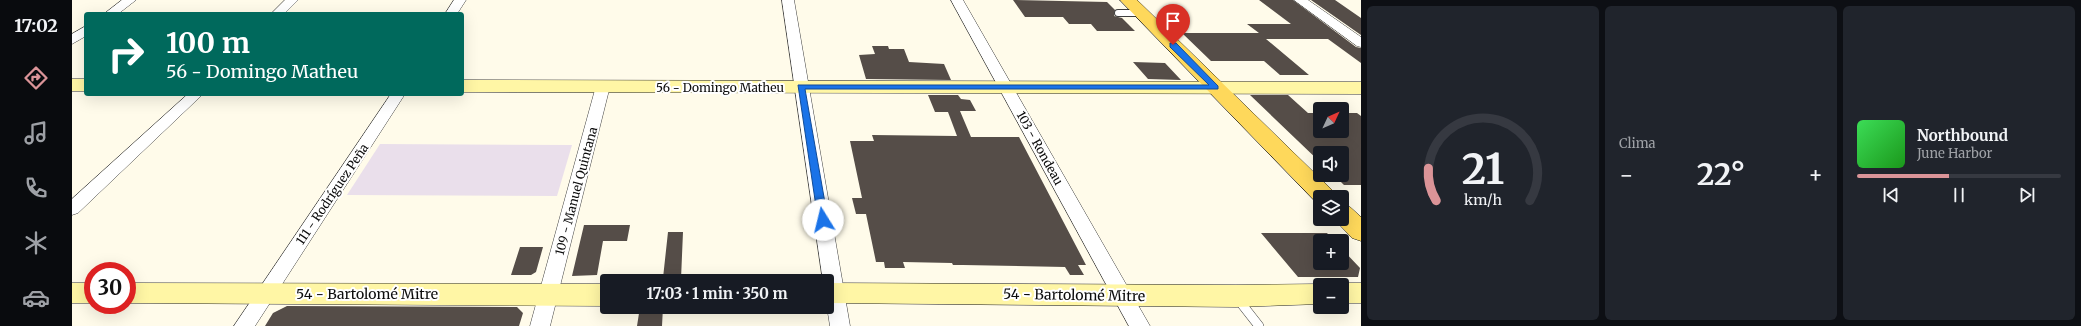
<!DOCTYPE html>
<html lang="es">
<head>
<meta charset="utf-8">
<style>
	:root { --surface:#171b24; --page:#20242c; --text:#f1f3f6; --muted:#9ea1a6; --line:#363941; --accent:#db9498 }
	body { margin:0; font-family:Merriweather,serif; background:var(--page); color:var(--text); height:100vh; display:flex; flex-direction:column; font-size:15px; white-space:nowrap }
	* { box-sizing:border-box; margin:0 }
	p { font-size:13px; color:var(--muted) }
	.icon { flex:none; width:22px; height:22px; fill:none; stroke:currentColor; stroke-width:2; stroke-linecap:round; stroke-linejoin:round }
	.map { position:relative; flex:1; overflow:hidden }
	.side { display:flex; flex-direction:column; gap:6px; padding:6px; background:#0d0f14; width:720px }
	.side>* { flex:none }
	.guide { position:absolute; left:12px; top:12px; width:380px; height:84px; border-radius:4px; box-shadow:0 4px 16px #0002; background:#00695c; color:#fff; overflow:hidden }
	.needle { width:26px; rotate:46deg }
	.tools { position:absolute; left:1241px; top:102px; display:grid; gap:8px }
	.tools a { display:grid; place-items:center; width:36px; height:36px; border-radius:4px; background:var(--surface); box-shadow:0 4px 16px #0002; font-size:20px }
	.speed { position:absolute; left:12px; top:262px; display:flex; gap:8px; font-size:20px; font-weight:700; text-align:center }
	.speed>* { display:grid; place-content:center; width:52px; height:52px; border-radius:50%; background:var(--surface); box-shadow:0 4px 16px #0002; line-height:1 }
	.speed .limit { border:6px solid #d22; background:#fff; color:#111 }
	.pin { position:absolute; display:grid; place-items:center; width:34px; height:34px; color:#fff; margin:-41px -17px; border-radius:50% 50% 50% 0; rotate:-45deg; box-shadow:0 0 4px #0007 }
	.pin .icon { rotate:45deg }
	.me { position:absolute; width:44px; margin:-22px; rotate:351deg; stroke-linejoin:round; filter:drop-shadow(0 0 3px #0008) }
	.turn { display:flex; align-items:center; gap:14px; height:84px; padding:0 16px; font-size:18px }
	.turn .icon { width:52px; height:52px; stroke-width:2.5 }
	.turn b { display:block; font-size:28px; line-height:34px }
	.big { font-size:30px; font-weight:700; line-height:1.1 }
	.side .widget { flex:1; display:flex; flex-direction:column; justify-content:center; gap:6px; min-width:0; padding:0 14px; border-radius:6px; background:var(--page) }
	.side .dial { align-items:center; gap:0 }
	.dial svg { height:104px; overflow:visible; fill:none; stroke:var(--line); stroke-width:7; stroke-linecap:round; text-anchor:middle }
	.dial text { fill:var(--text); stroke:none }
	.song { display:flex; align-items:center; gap:12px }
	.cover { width:48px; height:48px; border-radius:6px; background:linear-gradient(135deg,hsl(130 70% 55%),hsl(120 70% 35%)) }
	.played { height:4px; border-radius:2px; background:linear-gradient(90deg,var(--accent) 45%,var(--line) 45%) }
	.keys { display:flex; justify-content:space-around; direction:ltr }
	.heat { display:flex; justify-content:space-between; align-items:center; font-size:22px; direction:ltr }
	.side .tiles { flex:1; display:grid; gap:6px; grid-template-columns:repeat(3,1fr) }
	.trip { position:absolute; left:528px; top:274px; width:234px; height:40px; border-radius:4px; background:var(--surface); box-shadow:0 4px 16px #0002; font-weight:700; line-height:40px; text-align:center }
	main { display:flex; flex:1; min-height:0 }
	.tab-bar { display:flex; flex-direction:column; width:72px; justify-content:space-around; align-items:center; background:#090b0e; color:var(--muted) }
	.tab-bar .icon { width:28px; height:28px }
	.tab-bar .active { color:var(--accent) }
	.tab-bar b { font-size:18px; color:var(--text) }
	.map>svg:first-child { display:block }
	.industrial { fill:#eadfeb }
	.building { fill:#554d48 }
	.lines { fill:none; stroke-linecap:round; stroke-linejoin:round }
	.lane-far1-casing { stroke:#3f3f3f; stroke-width:8 }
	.lane-casing { stroke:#3f3f3f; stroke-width:10 }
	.street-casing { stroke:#3f3f3f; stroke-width:1 }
	.secondary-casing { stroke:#2e2e2e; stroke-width:1 }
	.primary-casing { stroke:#1d1d1d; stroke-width:1 }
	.lane-far1 { stroke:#fff; stroke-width:6 }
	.lane { stroke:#fff; stroke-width:9 }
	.street { fill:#fff; fill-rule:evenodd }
	.secondary { fill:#fff6a5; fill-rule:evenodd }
	.primary { fill:#fed85b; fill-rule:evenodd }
	.route { fill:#1a73e8; stroke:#114b97 }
	.labels { text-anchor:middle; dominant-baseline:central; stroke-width:4; stroke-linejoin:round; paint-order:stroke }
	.street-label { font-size:12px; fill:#0c0c0c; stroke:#fff }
	.near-street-label { font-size:14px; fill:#0c0c0c; stroke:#fff }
</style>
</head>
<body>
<main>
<nav class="tab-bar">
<b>17:02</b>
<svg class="icon active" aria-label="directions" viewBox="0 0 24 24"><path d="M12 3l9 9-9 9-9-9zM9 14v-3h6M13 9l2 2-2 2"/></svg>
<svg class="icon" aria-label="music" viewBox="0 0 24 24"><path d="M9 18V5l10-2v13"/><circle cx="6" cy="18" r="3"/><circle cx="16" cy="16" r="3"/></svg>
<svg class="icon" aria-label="phone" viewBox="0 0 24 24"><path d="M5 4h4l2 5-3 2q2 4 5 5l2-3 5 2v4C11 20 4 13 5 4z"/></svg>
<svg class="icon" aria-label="climate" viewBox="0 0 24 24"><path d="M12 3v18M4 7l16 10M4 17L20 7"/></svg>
<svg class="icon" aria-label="car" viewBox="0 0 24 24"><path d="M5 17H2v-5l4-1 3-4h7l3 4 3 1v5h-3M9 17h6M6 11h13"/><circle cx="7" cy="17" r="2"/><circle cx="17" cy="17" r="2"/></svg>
</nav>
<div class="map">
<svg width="1289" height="326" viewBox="0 0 1289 326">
	<rect width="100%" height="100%" fill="#fffbea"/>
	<!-- industrial -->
	<path class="industrial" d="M 308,144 L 500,145 L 485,196 L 275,195 Z"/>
	<!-- building -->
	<path class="building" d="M 941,0 L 1035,2 L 1043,10 L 1042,16 L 1050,18 L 1063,31 L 1025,31 L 1019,24 L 997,24 L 991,17 L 953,17 Z
		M 1187,0 L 1221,0 L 1284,47 L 1289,48 L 1289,63 L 1256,39 L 1194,39 L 1237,75 L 1208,75 L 1192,61 L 1139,61 L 1110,33 L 1187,33 L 1175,24 L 1219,24 Z
		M 1239,0 L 1263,0 L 1289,18 L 1289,35 Z
		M 800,46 L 816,46 L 817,49 L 832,49 L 837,62 L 872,64 L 879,80 L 794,79 L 787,55 L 803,54 Z
		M 1061,62 L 1093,63 L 1109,80 L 1076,79 Z
		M 856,95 L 886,95 L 889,99 L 898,100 L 904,111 L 888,111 L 899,137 L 947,137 L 1014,265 L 1006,265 L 1012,275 L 998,275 L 993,267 L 891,265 L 881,265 L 880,263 L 831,262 L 833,268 L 813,268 L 812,262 L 804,262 L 794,214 L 784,214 L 780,198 L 790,198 L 778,141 L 802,141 L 800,135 L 885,136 L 876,112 L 863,112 Z
		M 1178,95 L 1216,95 L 1236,113 L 1248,113 L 1248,131 L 1270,131 L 1270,113 L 1285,113 L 1289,116 L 1289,185 L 1272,185 L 1262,175 L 1270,175 L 1270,153 L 1248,153 L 1248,162 Z
		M 512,225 L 558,225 L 555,241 L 531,241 L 525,275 L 500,276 Z
		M 596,232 L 611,232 L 609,279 L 591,278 Z
		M 1189,233 L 1255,233 L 1262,241 L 1248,241 L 1248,263 L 1270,263 L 1270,249 L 1288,268 L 1286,277 L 1226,277 Z
		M 448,247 L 471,247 L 464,272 L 459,275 L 439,275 Z
		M 215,306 L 445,307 L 451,313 L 447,326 L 193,326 L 201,313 Z
		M 568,307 L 591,307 L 590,326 L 565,326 Z"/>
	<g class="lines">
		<!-- lane-far1 casing -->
		<g class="lane-far1-casing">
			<path id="lane-far1" d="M 1046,13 L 1069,13"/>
		</g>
		<!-- lane casing -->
		<g class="lane-casing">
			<path id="lane" d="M 1165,298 L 1187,326"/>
		</g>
		<!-- street casing -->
		<g class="street-casing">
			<path id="street" d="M 50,0 L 64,0 L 46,14 L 32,14 Z
				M 213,0 L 226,0 L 212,14 L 199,14 Z
				M 382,0 L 394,0 L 385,14 L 373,14 Z
				M 710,0 L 722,0 L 778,326 L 758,326 L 755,307 L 755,281 L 751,281 Z
				M 879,0 L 891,0 L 1078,326 L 1057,326 Z
				M 1222,0 L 1236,0 L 1289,37 L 1289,47 L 1285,46 Z
				M 14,26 L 14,36 L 0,44 L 0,34 Z
				M 531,82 L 536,83 L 538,86 L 478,326 L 458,326 L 524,86 L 526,83 Z
				M 116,94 L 131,94 L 6,213 L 0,215 L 0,199 Z
				M 319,94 L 333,94 L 183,326 L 162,326 Z"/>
		</g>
		<!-- secondary casing -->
		<g class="secondary-casing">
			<path id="secondary" d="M 0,79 L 14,79 L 14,91 L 0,91 Z
				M 390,80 L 1289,82 L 1289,94 L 390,92 Z
				M 0,283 L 21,283 L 21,303 L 0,303 Z
				M 55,283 L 535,284 L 535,306 L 55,303 Z
				M 755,283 L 1164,285 L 1248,284 L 1253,285 L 1248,285 L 1248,304 L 1164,307 L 755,303 Z
				M 1270,283 L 1289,283 L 1289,303 L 1270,303 L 1270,285 L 1262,285 Z"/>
		</g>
		<!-- primary casing -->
		<g class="primary-casing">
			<path id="primary" d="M 1048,0 L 1065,0 L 1261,191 L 1265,197 L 1248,197 L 1248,203 L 1245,203 Z
				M 1270,205 L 1278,207 L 1289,217 L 1289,241 L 1280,238 L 1262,219 L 1270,219 Z"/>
		</g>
		<!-- lane-far1 -->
		<use href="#lane-far1" class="lane-far1"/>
		<!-- lane -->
		<use href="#lane" class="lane"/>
		<!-- street -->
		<use href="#street" class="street"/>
		<!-- secondary -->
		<use href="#secondary" class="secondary"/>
		<!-- primary -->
		<use href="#primary" class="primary"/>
	</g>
	<!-- route -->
	<path class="route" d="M 1098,43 L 1104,43 L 1146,86 L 1146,89 L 733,89 L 756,220 L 751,224 L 746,220 L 726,85 L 1137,85 L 1098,47 Z"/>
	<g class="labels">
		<!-- street labels -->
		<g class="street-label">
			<text x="648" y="87">56 - Domingo Matheu</text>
			<text transform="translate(968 148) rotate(61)">103 - Rondeau</text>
			<text transform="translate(504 191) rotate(-75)">109 - Manuel Quintana</text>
			<text transform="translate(260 194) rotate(-56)">111 - Rodríguez Peña</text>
		</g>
		<!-- near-street labels -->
		<g class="near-street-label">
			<text x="295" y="294">54 - Bartolomé Mitre</text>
			<text transform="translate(1002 295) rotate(1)">54 - Bartolomé Mitre</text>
		</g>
	</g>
</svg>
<div class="tools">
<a><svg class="needle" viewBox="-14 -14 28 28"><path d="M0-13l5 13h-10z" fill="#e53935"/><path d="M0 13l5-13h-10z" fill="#9ea1a6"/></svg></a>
<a><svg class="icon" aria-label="sound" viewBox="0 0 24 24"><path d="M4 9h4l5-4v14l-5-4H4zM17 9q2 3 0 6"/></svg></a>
<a><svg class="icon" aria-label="layers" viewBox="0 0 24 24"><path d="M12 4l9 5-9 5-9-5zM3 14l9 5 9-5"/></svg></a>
<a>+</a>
<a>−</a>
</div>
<div class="speed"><div class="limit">30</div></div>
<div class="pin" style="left:1101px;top:45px;background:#d93025"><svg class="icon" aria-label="arrive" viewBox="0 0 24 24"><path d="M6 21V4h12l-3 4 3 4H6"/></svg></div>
<svg class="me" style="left:751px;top:220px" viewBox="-20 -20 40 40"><circle r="19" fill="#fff"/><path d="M0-13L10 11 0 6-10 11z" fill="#1a73e8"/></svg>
<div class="trip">17:03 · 1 min · 350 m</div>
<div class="guide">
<div class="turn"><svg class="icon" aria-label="right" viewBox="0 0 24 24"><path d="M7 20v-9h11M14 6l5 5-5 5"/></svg><div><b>100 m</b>56 - Domingo Matheu</div></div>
</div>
</div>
<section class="side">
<div class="tiles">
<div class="widget dial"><svg viewBox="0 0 100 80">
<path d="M14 69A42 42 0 1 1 86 69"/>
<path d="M14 69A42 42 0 0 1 8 44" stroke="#db9498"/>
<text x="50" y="56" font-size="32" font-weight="700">21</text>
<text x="50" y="72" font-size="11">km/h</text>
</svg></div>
<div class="widget"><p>Clima</p>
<div class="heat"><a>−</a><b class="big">22°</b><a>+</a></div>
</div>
<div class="widget">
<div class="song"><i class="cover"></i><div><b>Northbound</b><p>June Harbor</p></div></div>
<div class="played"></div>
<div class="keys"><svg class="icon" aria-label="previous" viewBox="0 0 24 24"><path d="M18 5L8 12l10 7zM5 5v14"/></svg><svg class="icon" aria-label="pause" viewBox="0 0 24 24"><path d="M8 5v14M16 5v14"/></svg><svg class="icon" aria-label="next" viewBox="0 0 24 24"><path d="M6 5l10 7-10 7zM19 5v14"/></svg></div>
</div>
</div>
</section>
</main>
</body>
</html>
